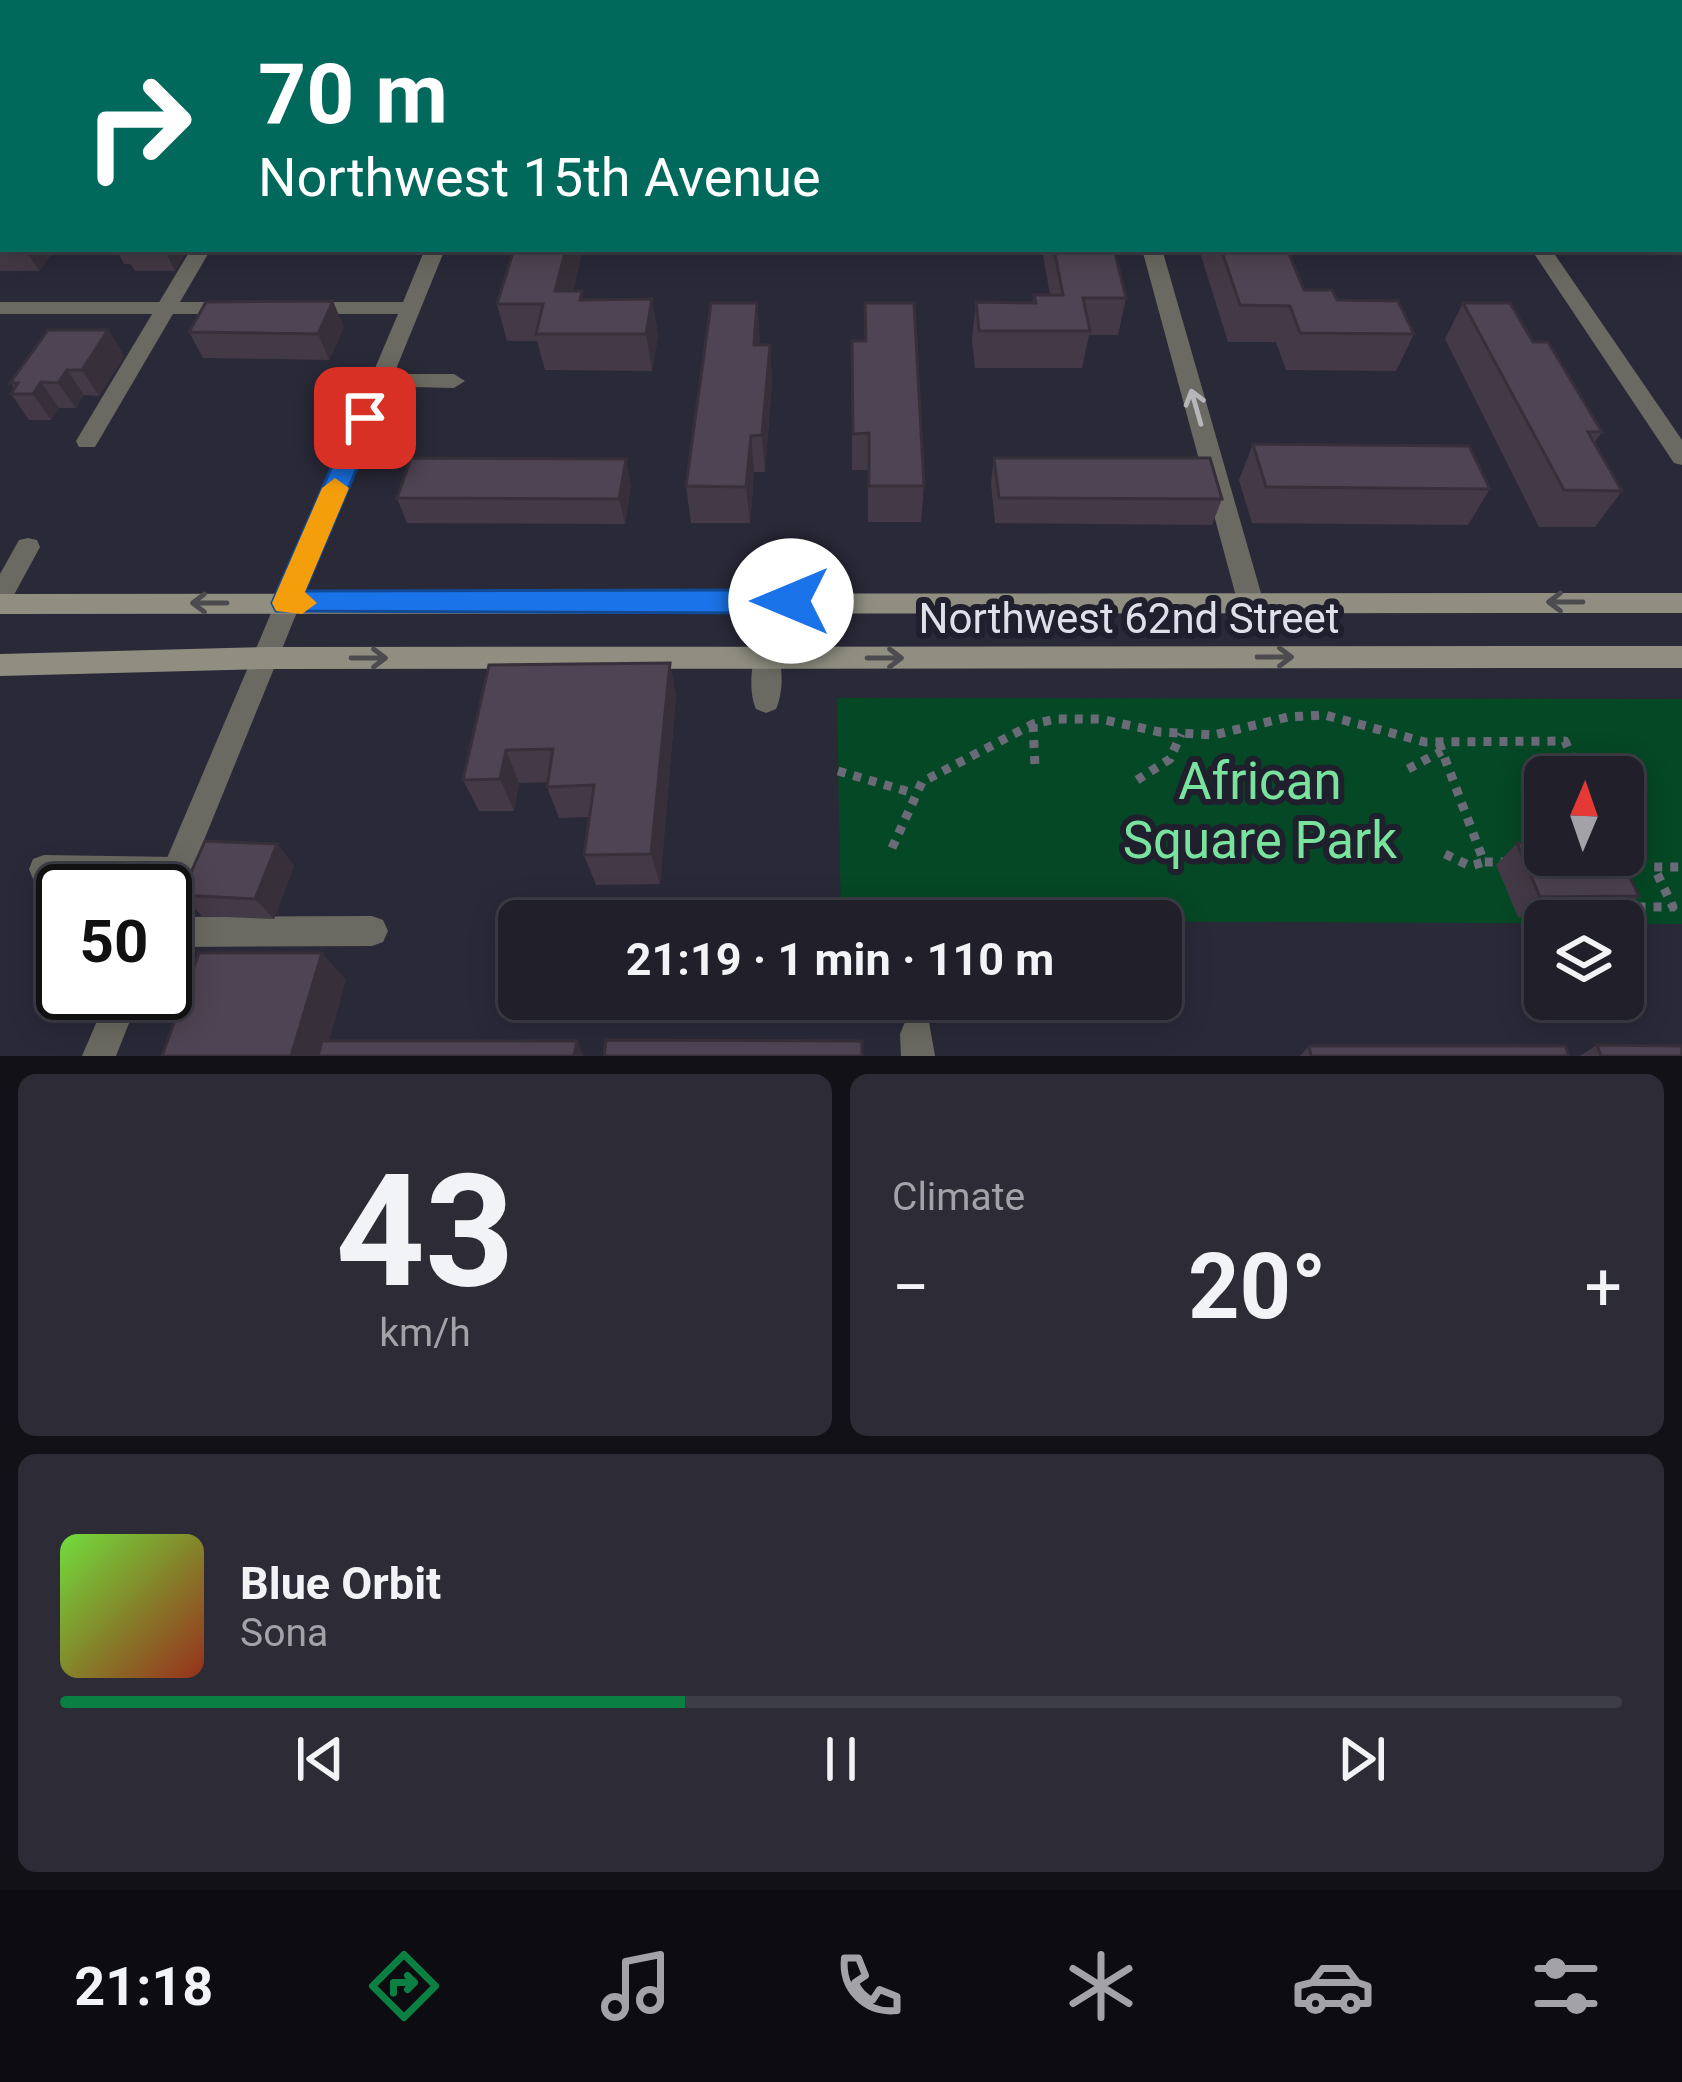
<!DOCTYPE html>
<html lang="en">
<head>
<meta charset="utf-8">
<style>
	:root { --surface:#201f2a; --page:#2d2c36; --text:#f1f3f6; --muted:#a2a2a8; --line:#3d3d47; --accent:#0b8043 }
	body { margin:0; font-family:Roboto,sans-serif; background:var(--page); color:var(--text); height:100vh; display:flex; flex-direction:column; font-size:45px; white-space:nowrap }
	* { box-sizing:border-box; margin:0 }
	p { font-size:39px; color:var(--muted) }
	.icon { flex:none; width:66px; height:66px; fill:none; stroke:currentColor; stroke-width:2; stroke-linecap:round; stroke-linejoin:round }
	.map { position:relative; height:1056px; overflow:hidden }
	.details { display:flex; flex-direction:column; gap:18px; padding:18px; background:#121117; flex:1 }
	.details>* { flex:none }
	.hud { position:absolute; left:0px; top:0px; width:1683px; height:252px; box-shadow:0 6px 30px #0003,0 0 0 3px var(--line); background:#00695c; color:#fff; overflow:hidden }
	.needle { width:78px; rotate:2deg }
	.controls { position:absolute; left:1524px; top:756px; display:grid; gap:24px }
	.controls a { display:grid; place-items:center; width:120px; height:120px; border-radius:18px; background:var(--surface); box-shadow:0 6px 30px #0003,0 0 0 3px var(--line); font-size:60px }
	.speed { position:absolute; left:36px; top:864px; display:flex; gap:24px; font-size:60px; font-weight:700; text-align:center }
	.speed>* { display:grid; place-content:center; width:156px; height:156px; border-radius:50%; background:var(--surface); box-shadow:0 6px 30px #0003,0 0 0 3px var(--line); line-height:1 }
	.speed .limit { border:6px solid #111; border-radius:18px; background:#fff; color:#111 }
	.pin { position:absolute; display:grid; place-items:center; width:102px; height:102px; color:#fff; margin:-51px; border-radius:24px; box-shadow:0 6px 18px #0006 }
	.me { position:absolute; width:132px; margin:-66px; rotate:270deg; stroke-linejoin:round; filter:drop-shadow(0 0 9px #0008) }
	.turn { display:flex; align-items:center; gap:42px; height:252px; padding:0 60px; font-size:54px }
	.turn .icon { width:156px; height:156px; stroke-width:2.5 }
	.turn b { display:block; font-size:84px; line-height:102px }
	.big { font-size:90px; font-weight:700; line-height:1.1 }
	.details .widget { flex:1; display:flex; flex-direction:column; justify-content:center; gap:18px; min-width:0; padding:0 42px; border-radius:18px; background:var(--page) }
	.details .dial { align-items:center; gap:0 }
	.dial b { font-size:156px; line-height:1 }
	.song { display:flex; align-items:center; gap:36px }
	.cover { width:144px; height:144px; border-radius:18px; background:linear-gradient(135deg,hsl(100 70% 55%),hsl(10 70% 35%)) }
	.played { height:12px; border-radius:6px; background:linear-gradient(90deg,var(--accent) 40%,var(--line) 40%) }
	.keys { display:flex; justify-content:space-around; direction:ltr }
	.heat { display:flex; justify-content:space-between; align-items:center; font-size:66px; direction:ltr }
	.details .tiles { flex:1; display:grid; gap:18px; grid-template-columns:1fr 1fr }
	.widget:last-child { grid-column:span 2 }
	.trip { position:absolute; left:498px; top:900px; width:684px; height:120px; border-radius:18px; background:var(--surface); box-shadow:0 6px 30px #0003,0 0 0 3px var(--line); font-weight:700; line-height:120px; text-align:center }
	.dock { display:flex; height:192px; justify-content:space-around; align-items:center; background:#0d0c11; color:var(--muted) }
	.dock .icon { width:84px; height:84px }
	.dock .selected { color:var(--accent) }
	.dock b { font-size:54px; color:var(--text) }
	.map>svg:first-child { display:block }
	.green { fill:#054825; fill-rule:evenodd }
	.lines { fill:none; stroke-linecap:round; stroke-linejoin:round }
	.path { stroke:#6b6a78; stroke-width:9; stroke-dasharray:8 8; stroke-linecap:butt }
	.service { fill:#6b6a62; fill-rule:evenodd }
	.minor { fill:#6b6a62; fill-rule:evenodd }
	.secondary { fill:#8f8e81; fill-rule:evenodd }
	.wall { fill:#443a47 }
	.shaded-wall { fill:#37303a }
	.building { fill:#4f4453; stroke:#37303a; stroke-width:3 }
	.oneway { stroke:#b6b6ba }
	.oneway2 { stroke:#4c4b4f }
	.route { fill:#1a73e8; stroke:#114b97; stroke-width:3 }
	.slow { fill:#f59e0b }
	.labels { text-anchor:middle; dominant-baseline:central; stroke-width:12; stroke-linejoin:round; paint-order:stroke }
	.street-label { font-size:42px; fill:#dfdfe9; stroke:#201f2e }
	.near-park-label { font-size:51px; fill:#79e39e; stroke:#201f2e }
</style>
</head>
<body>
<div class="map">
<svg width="1682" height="1056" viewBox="0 0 1682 1056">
	<rect width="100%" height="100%" fill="#2a2938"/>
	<!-- green -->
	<path class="green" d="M 837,698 L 1682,699 L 1682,924 L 841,920 ZM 1545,777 L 1623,777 L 1623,855 L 1545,855 Z"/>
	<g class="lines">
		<!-- path -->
		<path class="path" d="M 1033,724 L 1035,766
			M 1439,743 L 1484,862 L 1505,862
			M 1408,769 L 1442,751
			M 838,771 L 913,793
			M 1137,780 L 1170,759 L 1181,734
			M 892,848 L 922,782 L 1033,724 L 1056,719 L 1100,719 L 1160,732 L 1214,735 L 1288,717 L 1325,715 L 1425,742 L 1565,741 L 1581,777
			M 1445,854 L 1470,866 L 1484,862
			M 1632,891 L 1639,907 L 1673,907 L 1654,867 L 1682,867"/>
		<!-- service -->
		<path class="service" d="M 1070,0 L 1084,0 L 1085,3 L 1071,3 Z
			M 191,249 L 211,249 L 95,447 L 79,447 L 76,441 Z
			M 381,374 L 454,374 L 465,381 L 454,388 L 373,386 L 370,381 Z
			M 28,538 L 37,540 L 40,547 L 9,604 L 0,607 L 0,574 L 19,540 Z
			M 767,647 L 776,650 C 784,665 783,694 776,709 L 766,713 L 756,709 C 749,694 750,665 758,650 Z
			M 44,855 L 177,857 L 188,861 L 192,871 L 188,881 L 177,885 L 44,883 L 33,879 L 29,869 L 33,859 Z
			M 372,916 L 383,920 L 388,931 L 383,942 L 372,946 L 165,947 L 165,917 Z
			M 917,1017 L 929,1022 L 935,1056 L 901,1056 L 900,1034 L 905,1022 Z"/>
		<!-- minor -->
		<path class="minor" d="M 1366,0 L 1380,0 L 1382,3 L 1368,3 Z
			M 1680,65 L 1682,65 L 1682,75 L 1680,75 Z
			M 0,107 L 3,107 L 3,117 L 0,117 Z
			M 425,249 L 445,249 L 180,899 L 176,909 L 165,914 L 165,891 L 153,891 L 398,314 L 308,314 L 298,308 L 308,302 L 403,302 Z
			M 1142,249 L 1162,249 L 1263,600 L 1259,607 L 1241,607 L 1237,600 Z
			M 1531,249 L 1551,249 L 1682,440 L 1682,465 L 1674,463 Z
			M 0,302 L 232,302 L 242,308 L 232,314 L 0,314 Z
			M 109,993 L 141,993 L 116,1056 L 82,1056 Z"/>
		<!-- secondary -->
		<path class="secondary" d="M 1682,593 L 1682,613 L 0,614 L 0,594 Z
			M 1682,646 L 1682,668 L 266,669 L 0,676 L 0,654 L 266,647 Z"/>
	</g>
	<!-- wall -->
	<path class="wall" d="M 0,0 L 323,0 L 323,1 L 322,3 L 3,3 L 3,26 L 0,26 Z
		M 1158,0 L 1275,0 L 1274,3 L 1159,3 Z
		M 1463,0 L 1679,0 L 1682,3 L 1682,35 L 1680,38 L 1680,3 L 1461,3 Z
		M 1680,70 L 1682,70 L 1682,184 L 1680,184 Z
		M 0,207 L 3,212 L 3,249 L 55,249 L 39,271 L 0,271 Z
		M 116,249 L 188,249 L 175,271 L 135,271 L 131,264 L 124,264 Z
		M 514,249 L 583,249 L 573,291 L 584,300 L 652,299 L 658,336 L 652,371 L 545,370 L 537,341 L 507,341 L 497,304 Z
		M 1042,249 L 1114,249 L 1126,298 L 1118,335 L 1089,335 L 1082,368 L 975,368 L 972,339 L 976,302 L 1033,303 L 1034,295 L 1050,295 Z
		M 1199,249 L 1287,249 L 1304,290 L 1337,300 L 1414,334 L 1396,371 L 1286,370 L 1276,342 L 1228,342 Z
		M 865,303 L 924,486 L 921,522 L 868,522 L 868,470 L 852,470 L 852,341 L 865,341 Z
		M 1463,303 L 1533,342 L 1602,432 L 1594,443 L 1622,491 L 1595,527 L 1539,527 L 1445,339 Z
		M 344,327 L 329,360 L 203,358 L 189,332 Z
		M 108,330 L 124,356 L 99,396 L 84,395 L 76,408 L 59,408 L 51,420 L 29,420 L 11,394 L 15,389 L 10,383 Z
		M 759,345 L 770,345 L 772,381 L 765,472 L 754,472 L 750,523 L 691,523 L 686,486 Z
		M 1253,444 L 1490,489 L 1468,525 L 1252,523 L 1239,480 Z
		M 994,458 L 1222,499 L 1212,525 L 995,523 L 991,483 Z
		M 631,485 L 625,524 L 407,523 L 397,498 Z
		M 670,663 L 676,697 L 660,884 L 596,885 L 584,855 L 590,817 L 559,818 L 547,787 L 548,782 L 519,783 L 514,811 L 479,811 L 463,780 L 489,665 Z
		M 1517,843 L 1639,896 L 1614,917 L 1518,917 L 1496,865 Z
		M 277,844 L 294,866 L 274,919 L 202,916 L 181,895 Z
		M 1597,1045 L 1682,1056 L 1580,1056 Z
		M 1309,1046 L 1569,1056 L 1300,1056 Z"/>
	<!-- shaded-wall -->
	<path class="shaded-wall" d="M 52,0 L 114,0 L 115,3 L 53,3 Z
		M 205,0 L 223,0 L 224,3 L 203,3 Z
		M 25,249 L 55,249 L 39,271 Z
		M 164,249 L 188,249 L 175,271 Z
		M 566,249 L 583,249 L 564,327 L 555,291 Z
		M 652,299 L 658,336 L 652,371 L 646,334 Z
		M 333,301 L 344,327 L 329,360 L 318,334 Z
		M 757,303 L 760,340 L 756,381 L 754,345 Z
		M 108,330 L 124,356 L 99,396 L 82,370 Z
		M 770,345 L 772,381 L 765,472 L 762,435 Z
		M 67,370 L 84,395 L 76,408 L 58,383 Z
		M 41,382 L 59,408 L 51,420 L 33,394 Z
		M 751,436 L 754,472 L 750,523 L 746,487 Z
		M 626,459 L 631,485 L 625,524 L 619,499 Z
		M 670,663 L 676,697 L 660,884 L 651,854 Z
		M 506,750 L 519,783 L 514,811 L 500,779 Z
		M 277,844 L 294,866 L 274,919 L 255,899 Z
		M 322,953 L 346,980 L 325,1056 L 291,1056 Z
		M 577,1041 L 584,1056 L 574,1056 Z"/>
	<!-- building -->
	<path class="building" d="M 0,0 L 9,0 L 3,3 L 3,14 L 0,14 Z
		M 108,0 L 153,0 L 150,3 L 106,3 Z
		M 169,0 L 205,0 L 203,2 L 167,2 Z
		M 283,0 L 314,0 L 313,3 L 281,3 Z
		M 1466,0 L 1679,0 L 1682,3 L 1682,14 L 1680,14 L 1680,3 L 1468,3 Z
		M 0,40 L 3,40 L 3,67 L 0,67 Z
		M 1680,125 L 1682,125 L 1682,148 L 1680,148 Z
		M 3,216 L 3,245 L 0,245 L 0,220 Z
		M 514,249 L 566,249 L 555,291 L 582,291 L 580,300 L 652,299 L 646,334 L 536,334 L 543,304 L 497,304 Z
		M 1054,249 L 1114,249 L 1126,298 L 1083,298 L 1090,331 L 979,331 L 976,302 L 1036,303 L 1034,295 L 1063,295 Z
		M 1221,249 L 1287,249 L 1304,290 L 1332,290 L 1337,300 L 1398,301 L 1414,334 L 1300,333 L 1290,306 L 1240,305 Z
		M 333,301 L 318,334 L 189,332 L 206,302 Z
		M 711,303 L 757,303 L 754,345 L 770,345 L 762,435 L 751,436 L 746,487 L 686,486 Z
		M 865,303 L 914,303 L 924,486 L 869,486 L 869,433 L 853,434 L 852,341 L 866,341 Z
		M 1463,303 L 1510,303 L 1533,342 L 1548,342 L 1602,432 L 1588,432 L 1622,491 L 1564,490 Z
		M 48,330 L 108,330 L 82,370 L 67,370 L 58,383 L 41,382 L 33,394 L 11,394 L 18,383 L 10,383 Z
		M 1253,444 L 1469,446 L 1490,489 L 1266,487 Z
		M 411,458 L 626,459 L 619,499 L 397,498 Z
		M 994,458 L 1210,458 L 1222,499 L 999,498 Z
		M 670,663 L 651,854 L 584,855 L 594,785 L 547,787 L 553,749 L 506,750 L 500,779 L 463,780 L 489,665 Z
		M 205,841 L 277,844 L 255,899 L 181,895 Z
		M 1517,843 L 1545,843 L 1545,855 L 1619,855 L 1639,896 L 1540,897 Z
		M 199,953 L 322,953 L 291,1056 L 162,1056 Z
		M 606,1040 L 862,1041 L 862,1056 L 604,1056 Z
		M 322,1041 L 577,1041 L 574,1056 L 318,1056 Z
		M 1597,1045 L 1682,1046 L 1682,1056 L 1601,1056 Z
		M 1309,1046 L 1565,1046 L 1569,1056 L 1311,1056 Z"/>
	<!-- one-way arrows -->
	<defs><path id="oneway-shaft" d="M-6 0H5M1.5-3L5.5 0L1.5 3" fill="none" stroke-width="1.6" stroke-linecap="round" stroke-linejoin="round" transform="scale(3)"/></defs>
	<use class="oneway" href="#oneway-shaft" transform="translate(1196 407) rotate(-106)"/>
	<g class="oneway2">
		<use href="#oneway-shaft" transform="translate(1565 602) rotate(-180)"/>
		<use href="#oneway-shaft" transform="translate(209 603) rotate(180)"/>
		<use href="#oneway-shaft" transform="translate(1275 657)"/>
		<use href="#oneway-shaft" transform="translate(369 658)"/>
		<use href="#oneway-shaft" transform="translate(885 658)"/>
	</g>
	<!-- route -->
	<path class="route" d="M 365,409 L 378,418 L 305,591 L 791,590 L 805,601 L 791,613 L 276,611 L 272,603 L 353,418 Z"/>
	<!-- slow -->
	<path class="slow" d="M 335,478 L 349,488 L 305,592 L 317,603 L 302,614 L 276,611 L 272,603 L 322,488 Z"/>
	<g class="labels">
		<!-- street labels -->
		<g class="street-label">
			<text x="1129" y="618">Northwest 62nd Street</text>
		</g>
		<!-- near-park labels -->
		<g class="near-park-label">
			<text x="1260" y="781">African<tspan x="1260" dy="59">Square Park</tspan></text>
		</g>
	</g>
</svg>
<div class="controls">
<a><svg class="needle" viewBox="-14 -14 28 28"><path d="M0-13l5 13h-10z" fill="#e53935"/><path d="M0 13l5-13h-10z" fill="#a2a2a8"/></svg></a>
<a><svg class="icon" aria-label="layers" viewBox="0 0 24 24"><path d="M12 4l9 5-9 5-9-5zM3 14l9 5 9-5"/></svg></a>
</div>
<div class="speed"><div class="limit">50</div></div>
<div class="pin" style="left:365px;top:418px;background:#d93025"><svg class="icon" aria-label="arrive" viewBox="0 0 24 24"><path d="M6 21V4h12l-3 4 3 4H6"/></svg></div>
<svg class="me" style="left:791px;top:601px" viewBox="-20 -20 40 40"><circle r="19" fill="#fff"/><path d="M0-13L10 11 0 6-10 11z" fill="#1a73e8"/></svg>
<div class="trip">21:19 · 1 min · 110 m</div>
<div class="hud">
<div class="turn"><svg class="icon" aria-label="right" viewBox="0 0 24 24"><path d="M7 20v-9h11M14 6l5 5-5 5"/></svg><div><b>70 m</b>Northwest 15th Avenue</div></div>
</div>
</div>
<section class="details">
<div class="tiles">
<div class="widget dial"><b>43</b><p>km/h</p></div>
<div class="widget"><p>Climate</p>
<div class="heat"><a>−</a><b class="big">20°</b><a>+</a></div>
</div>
<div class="widget">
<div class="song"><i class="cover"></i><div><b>Blue Orbit</b><p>Sona</p></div></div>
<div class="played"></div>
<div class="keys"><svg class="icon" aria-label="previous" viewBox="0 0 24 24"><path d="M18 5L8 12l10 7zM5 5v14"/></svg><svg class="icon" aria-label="pause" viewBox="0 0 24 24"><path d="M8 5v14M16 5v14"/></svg><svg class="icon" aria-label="next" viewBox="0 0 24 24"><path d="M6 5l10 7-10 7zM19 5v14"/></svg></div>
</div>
</div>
</section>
<nav class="dock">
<b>21:18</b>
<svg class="icon selected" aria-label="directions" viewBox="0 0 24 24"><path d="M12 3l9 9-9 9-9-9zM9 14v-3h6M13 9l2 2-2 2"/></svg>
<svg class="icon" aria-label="music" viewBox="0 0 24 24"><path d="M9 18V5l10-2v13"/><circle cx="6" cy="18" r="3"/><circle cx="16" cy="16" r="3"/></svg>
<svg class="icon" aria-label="phone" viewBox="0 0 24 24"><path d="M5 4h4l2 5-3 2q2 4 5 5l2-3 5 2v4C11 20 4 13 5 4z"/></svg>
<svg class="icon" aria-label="climate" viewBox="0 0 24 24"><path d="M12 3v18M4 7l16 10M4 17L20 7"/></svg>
<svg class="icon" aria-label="car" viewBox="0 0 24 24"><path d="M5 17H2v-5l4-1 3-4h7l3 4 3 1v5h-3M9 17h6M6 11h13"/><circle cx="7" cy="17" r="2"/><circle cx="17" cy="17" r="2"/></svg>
<svg class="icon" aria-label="filters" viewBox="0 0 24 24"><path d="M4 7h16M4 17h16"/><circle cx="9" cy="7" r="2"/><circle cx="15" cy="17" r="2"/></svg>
</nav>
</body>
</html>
